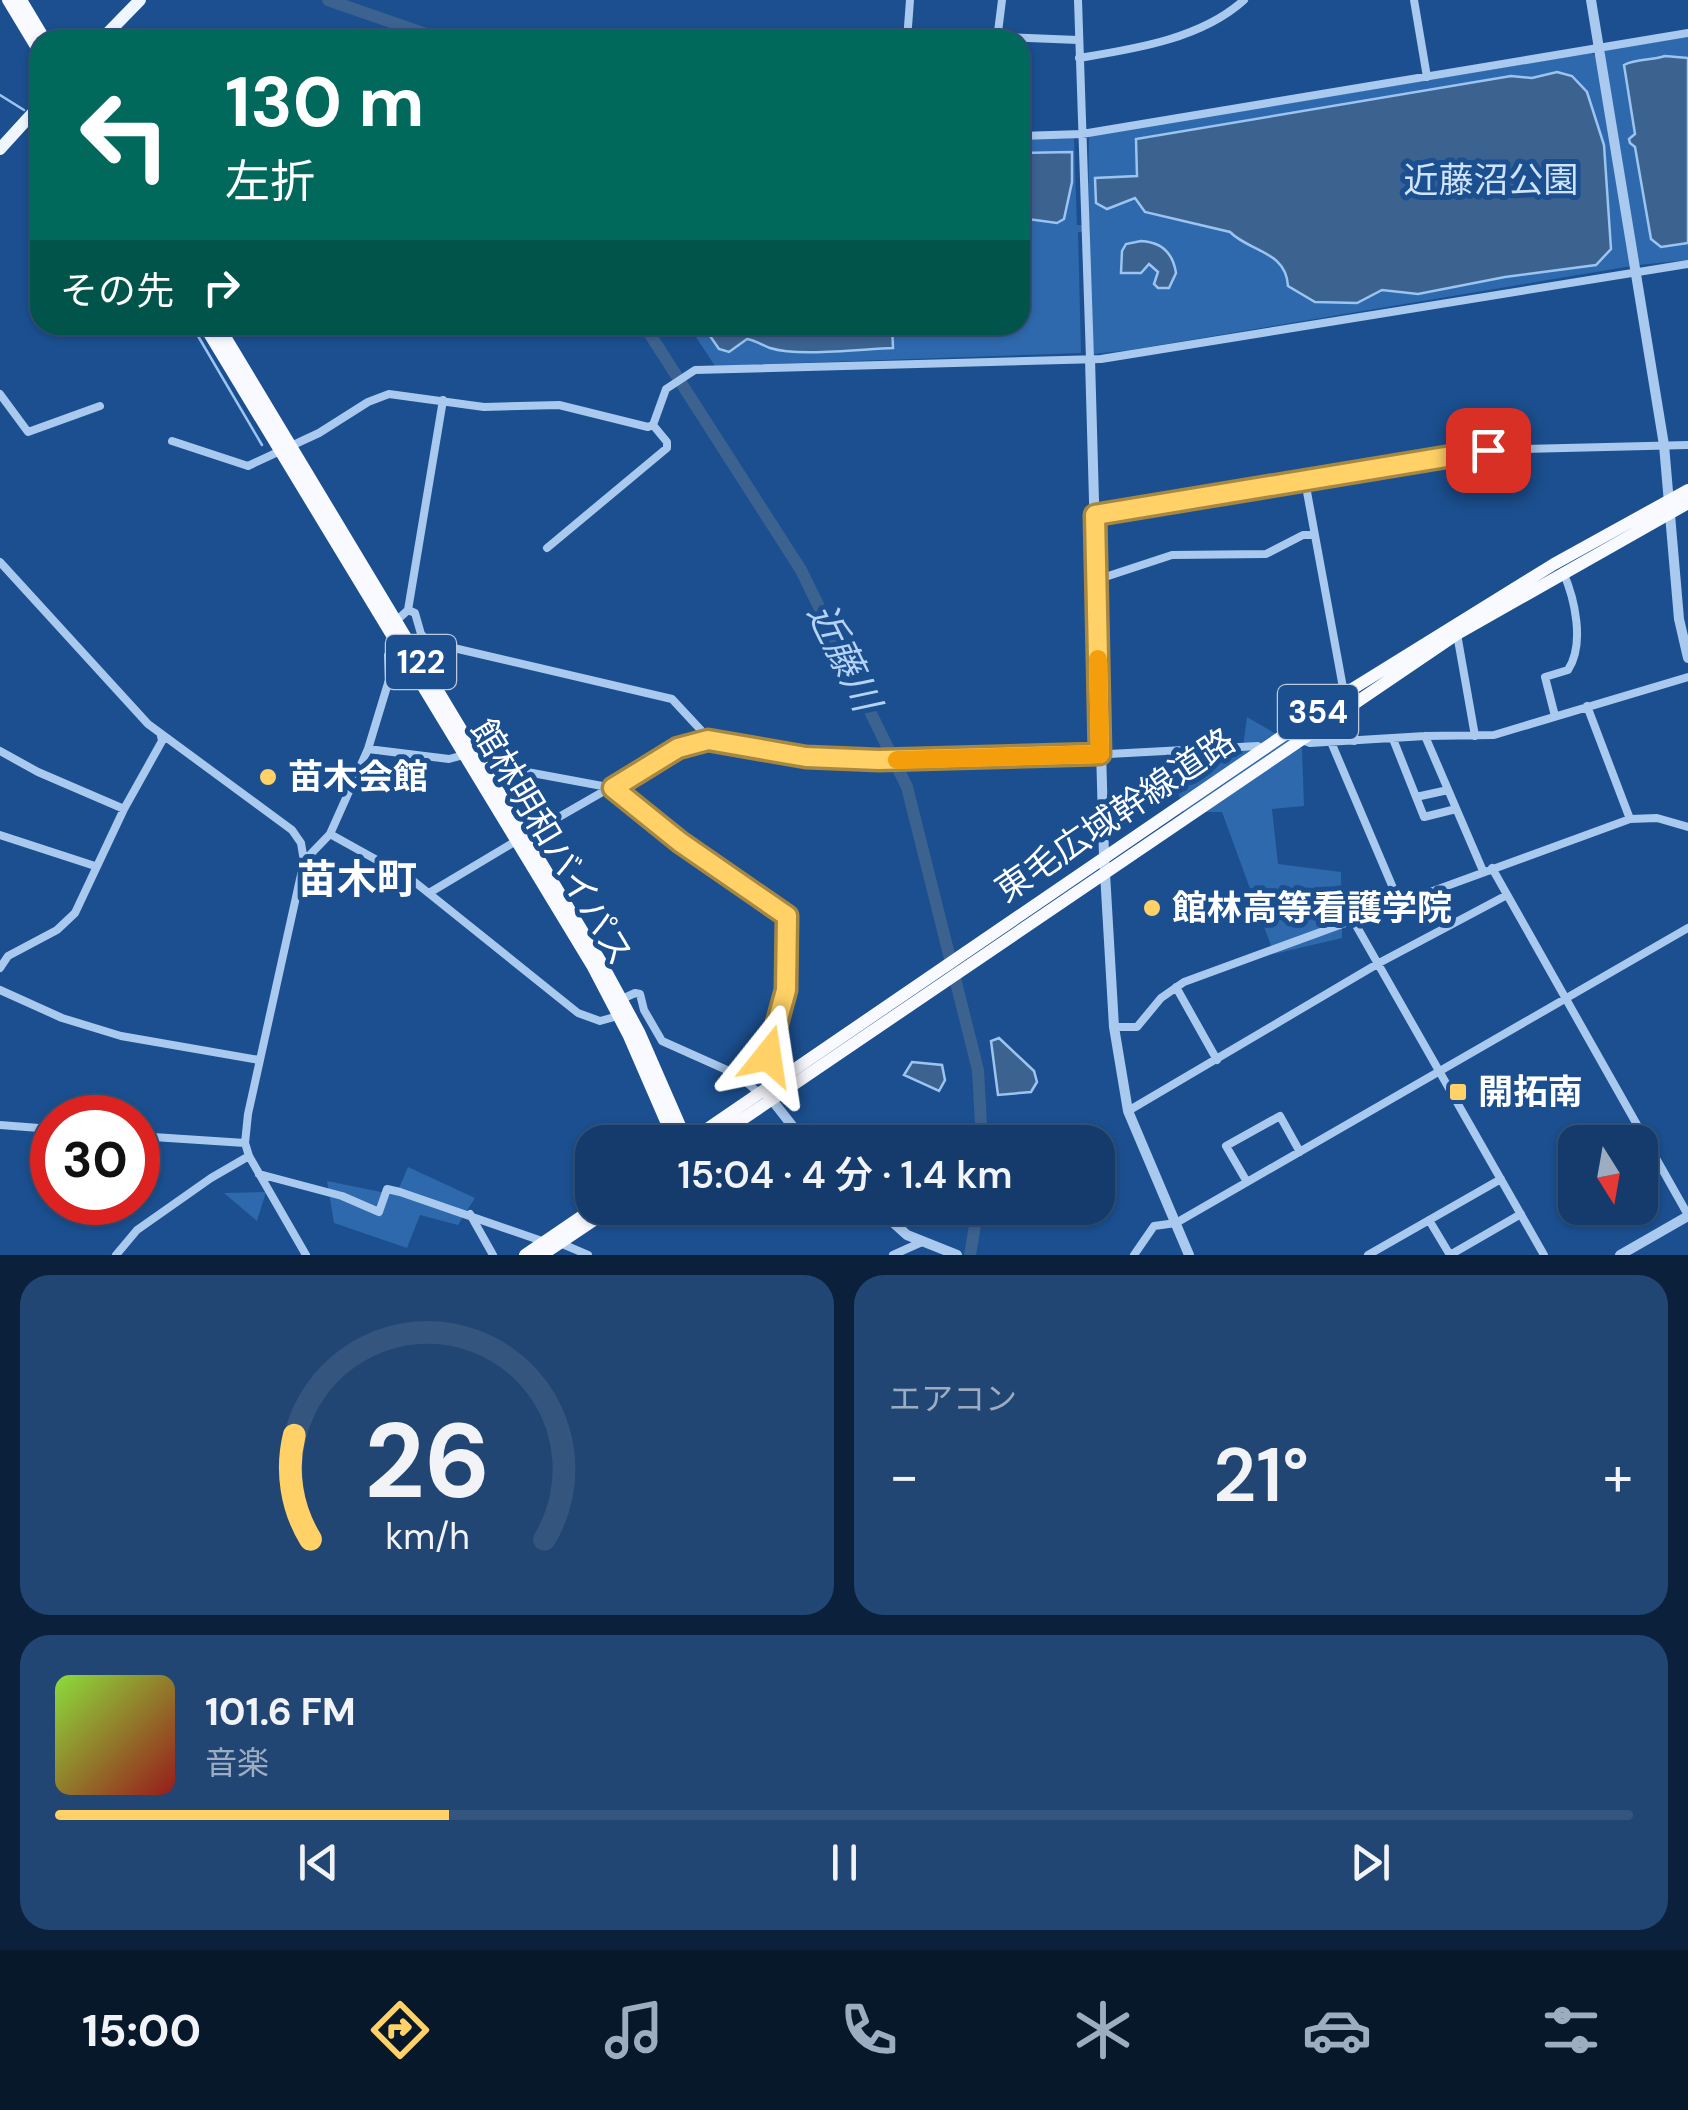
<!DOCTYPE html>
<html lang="ja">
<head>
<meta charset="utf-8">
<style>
	:root { --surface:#143b6b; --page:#214673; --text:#f1f3f6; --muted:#9dadc1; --line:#33557e; --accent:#ffd166 }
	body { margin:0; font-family:"DM Sans","Noto Sans JP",sans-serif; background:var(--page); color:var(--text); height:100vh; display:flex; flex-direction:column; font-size:38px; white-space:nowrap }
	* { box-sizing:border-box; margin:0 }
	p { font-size:32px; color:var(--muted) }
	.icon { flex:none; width:55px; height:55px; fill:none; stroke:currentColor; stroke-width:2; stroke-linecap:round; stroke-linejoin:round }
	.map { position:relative; height:1255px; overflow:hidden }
	.side { display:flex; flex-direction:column; gap:20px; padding:20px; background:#0b203b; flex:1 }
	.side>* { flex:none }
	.guide { position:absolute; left:30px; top:30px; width:1000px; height:305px; border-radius:30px; box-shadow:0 2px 8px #0004,0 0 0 2px var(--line); background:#00695c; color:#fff; overflow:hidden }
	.needle { width:65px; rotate:169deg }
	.tools { position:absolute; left:1558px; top:1125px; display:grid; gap:20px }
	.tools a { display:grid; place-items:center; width:100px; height:100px; border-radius:20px; background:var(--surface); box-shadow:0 2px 8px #0004,0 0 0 2px var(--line); font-size:50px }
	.speed { position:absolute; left:30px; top:1095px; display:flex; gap:20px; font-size:50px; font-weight:700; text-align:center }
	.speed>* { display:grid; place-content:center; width:130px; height:130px; border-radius:50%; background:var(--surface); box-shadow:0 2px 8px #0004,0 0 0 2px var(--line); line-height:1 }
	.speed .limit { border:15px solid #d22; background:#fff; color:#111 }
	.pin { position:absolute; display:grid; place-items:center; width:85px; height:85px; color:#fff; margin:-42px; border-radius:20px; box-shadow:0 5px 15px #0006 }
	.me { position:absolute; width:110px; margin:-55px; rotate:15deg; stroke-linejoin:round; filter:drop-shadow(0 0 8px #0008) }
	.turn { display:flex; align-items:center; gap:35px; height:210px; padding:0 30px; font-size:45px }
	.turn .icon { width:130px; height:130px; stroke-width:2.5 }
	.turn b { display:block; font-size:70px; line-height:85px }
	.then { display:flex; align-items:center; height:95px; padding:0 30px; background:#0003; gap:20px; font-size:38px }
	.big { font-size:75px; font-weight:600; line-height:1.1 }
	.side .tile { flex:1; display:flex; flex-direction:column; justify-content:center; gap:15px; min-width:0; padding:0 35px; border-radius:30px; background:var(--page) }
	.side .dial { align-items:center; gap:0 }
	.dial svg { height:260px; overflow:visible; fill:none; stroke:var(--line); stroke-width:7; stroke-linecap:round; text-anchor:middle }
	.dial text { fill:var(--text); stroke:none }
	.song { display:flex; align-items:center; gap:30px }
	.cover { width:120px; height:120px; border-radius:15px; background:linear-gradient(135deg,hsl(90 70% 55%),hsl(0 70% 35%)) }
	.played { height:10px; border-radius:5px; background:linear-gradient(90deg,var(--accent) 25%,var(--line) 25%) }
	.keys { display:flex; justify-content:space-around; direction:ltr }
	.heat { display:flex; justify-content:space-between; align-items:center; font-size:55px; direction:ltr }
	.side .tiles { flex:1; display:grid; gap:20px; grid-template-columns:1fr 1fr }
	.tile:last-child { grid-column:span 2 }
	.trip { position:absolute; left:575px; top:1125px; width:540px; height:100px; border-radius:30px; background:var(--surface); box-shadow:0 2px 8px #0004,0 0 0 2px var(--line); font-weight:600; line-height:100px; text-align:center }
	.menu { display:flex; height:160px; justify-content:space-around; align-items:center; background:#08182b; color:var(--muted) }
	.menu .icon { width:70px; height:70px }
	.menu .selected { color:var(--accent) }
	.menu b { font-size:45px; color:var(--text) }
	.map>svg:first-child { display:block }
	.green { fill:#2e69ad }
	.water { fill:#3c6290; stroke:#9cc4f0; stroke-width:2.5 }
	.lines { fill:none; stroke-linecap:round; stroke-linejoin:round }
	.stream { stroke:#9cc4f0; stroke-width:2.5 }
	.river { stroke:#3c6290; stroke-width:12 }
	.minor { stroke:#a9c9ee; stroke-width:8 }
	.tertiary { stroke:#a9c9ee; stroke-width:10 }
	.primary { stroke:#f0f6ff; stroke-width:12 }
	.trunk { stroke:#f8faff; stroke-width:12 }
	.route-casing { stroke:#a68842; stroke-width:25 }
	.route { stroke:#ffd166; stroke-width:18 }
	.slow { stroke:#f59e0b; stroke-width:18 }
	.poi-dot { fill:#ffd166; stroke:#1b4f8f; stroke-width:4 }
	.labels { text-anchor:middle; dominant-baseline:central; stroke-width:10; stroke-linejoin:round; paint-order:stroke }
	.shield { fill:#1b4f8f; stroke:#bbcadd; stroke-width:2.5 }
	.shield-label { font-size:32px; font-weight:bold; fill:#fff }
	.park-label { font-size:35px; fill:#cfe3fa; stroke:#1b4f8f }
	.poi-label { font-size:35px; font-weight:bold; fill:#fff; stroke:#1b4f8f; text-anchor:start }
	.street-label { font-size:35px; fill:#fff; stroke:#1b4f8f }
	.water-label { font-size:38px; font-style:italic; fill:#b5d3f5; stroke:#1b4f8f }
	.quarter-label { font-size:40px; font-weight:bold; fill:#fff; stroke:#1b4f8f }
</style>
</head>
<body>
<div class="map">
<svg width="1688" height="1255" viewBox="0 0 1688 1255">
	<rect width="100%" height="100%" fill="#1b4f8f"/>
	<!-- green -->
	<path class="green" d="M 1688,37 L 1688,260 L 1638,265 L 1130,350 L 1093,354 L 1087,232 L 1078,232 L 1081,353 L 715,366 L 688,325 L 1020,325 L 1020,139 L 1074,138 L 1077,225 L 1088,225 L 1089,136 L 1592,53 L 1596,56 L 1604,55 L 1605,50 Z
		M 1247,717 L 1302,749 L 1304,806 L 1272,809 L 1278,864 L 1341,872 L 1342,938 L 1274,954 L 1222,812 L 1184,812 L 1167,754 L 1242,754 Z
		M 408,1167 L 475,1198 L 458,1225 L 420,1215 L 407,1248 L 334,1223 L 327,1181 L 396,1195 Z
		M 266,1192 L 257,1221 L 224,1193 Z"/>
	<!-- water -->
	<path class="water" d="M 1665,56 L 1688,58 L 1688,243 L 1661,247 L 1651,239 L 1635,147 L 1630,143 L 1629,139 L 1635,134 L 1624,65 C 1637,58 1650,61 1665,56 Z
		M 1557,72 L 1572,76 L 1587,92 L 1604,145 L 1611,249 L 1596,265 L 1505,277 L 1418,294 L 1382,290 L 1357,303 L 1315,302 L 1288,286 C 1286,251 1250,252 1230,232 L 1145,212 L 1135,198 L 1107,209 L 1096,203 L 1095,178 L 1137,176 L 1136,139 L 1511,76 L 1532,78 Z
		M 1072,152 L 1072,182 L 1064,219 L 1057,223 L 1020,218 L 1020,153 Z
		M 1141,241 C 1161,242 1173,253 1176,273 L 1169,288 L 1158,288 L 1154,284 L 1158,272 L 1149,264 L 1141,273 L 1121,273 L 1122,251 L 1126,244 Z
		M 712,325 L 892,325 L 893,348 C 861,349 798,357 770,348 C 762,345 757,341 747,339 L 729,352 L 719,349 L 710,336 Z
		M 999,1038 L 1034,1071 L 1037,1082 L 1031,1092 L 998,1095 L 991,1041 Z
		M 912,1062 L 942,1065 L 945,1080 L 939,1091 L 904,1075 Z"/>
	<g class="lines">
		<!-- stream -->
		<path class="stream" d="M 0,95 L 24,110
			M 38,121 L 40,124
			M 198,336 L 262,445"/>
		<!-- river -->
		<path class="river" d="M 328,0 L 443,40
			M 644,325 L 801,570 L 907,787 L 978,1070 L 982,1142
			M 970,1255 L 978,1208"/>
		<!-- minor -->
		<path class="minor" d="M 1078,0 L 1090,359
			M 1414,0 L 1427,77
			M 907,40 L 910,0
			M 997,40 L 1002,0
			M 998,40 L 1004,37 L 1078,40
			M 1079,58 C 1134,49 1201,39 1244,0
			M 1020,136 L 1082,134 L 1688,33
			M 0,394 L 28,432 L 100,406
			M 172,441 L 248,466 L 319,433 L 368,402 L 389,394 L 484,407 L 559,405 L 648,427 L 653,425 L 666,389 L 695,370 L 1101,359 L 1688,264
			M 1305,481 L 1344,693
			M 1095,515 L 1488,450 L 1688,445
			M 547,548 L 667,448 L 667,442 L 653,425
			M 0,562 L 148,724 L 292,830 L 301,843 L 304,861 L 248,1114 L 245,1143 L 249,1156 L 306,1255
			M 1096,580 L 1172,555 L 1266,554 L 1303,535 L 1315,535
			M 408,610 L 415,613 L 421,634 L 428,642 L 672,699 L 712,742 L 806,757 L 999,760 L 1258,746 L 1263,750
			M 396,621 L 408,610 L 443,400
			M 1457,634 L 1475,736
			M 1587,706 L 1630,819
			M 1349,707 L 1354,741
			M 1555,716 L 1545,677 L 1568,670 C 1585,644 1575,599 1563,572
			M 1425,736 L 1483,871
			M 1393,739 L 1424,817 L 1456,809
			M 1302,740 L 1310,743 L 1425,736 L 1494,735 L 1688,677
			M 1331,742 L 1399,902
			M 368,749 L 449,759 L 490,748 L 511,769 L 613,788 L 680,842 L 785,913 L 785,990 L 768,1056 L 738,1075
			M 0,751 L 38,772 L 124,809
			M 1416,797 L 1448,790
			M 330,834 L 411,879 L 578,1013 L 600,1021 L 618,1016
			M 0,835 L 95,866
			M 526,836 L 679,748 L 709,740
			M 304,861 L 330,834 L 368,749 L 389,680 L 388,655 L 399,644
			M 1492,868 L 1688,1215
			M 429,893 L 516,841
			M 1353,920 L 1544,1255
			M 0,968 L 8,956 L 57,930 L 75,913 L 124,809 L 162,741 L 161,736
			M 1176,987 L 1217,1060
			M 0,990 L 62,1018 L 121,1036 L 259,1060
			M 622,999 L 635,993 L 640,994 L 644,1010 L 662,1041 L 738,1075 L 760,1094
			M 1114,1027 L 1137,1027 L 1161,998 L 1184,982 L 1630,819 L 1657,818 L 1688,827
			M 1128,1111 L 1379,963 L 1507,895
			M 0,1125 L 52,1129
			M 138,1136 L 245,1143
			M 259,1174 L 342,1196 L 379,1212 L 387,1189 L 400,1192 L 545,1242
			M 1247,1182 L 1226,1146 L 1280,1116 L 1300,1152
			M 470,1214 L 493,1255
			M 1429,1220 L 1450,1255 L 1521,1214
			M 560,1243 L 588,1255
			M 116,1255 L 137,1230 L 211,1178 L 249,1156
			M 893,1255 L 922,1242
			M 1134,1255 L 1154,1226 L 1176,1223 L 1688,928
			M 1368,1255 L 1501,1179"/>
		<!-- tertiary -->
		<path class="tertiary" d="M 1591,0 L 1664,445 L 1679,619 L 1688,658
			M 1090,359 L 1104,856 L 1114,1027 L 1128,1111 L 1189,1255
			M 772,1100 L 805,1142
			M 877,1208 L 907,1235 L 957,1255
			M 1620,1255 L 1688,1216"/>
		<!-- primary -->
		<path class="primary" d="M 101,40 L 140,0
			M 0,149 L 40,105"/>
		<!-- trunk -->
		<path class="trunk" d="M 8,0 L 40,53
			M 21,0 L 45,40
			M 204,325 L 593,967 L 629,1036 L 675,1142
			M 218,325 L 601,962 L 639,1032 L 687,1142
			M 688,1142 L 1344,694 L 1554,564 L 1688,490
			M 709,1142 L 1457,634 L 1688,503
			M 525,1255 L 594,1208
			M 542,1255 L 612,1208"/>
	</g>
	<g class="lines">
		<!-- route casing -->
		<g class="route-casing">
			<path id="route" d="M 768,1056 L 786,990 L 787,916 L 680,842 L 613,788 L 678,748 L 708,740 L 806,757 L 879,760 L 1100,754 L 1095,515 L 1488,450"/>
		</g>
		<!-- route -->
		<use href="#route" class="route"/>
		<!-- slow -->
		<path class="slow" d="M 897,760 L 1100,754 L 1098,659"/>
	</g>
	<!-- markers -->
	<g class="poi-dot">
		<circle cx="268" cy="777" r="10"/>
		<circle cx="1152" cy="908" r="10"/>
		<rect x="1448" y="1082" width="20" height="20" rx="5"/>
	</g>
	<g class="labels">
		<!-- shield labels -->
		<g class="shield">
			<rect x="386" y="635" width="70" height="54" rx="8"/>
			<rect x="1278" y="685" width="80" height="54" rx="8"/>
		</g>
		<g class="shield-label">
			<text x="421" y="662">122</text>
			<text x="1318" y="712">354</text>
		</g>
		<!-- park labels -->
		<g class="park-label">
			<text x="1491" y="180">近藤沼公園</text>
		</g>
		<!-- poi labels -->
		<g class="poi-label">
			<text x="288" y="777">苗木会館</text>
			<text x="1172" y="908">館林高等看護学院</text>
			<text x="1478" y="1092">開拓南</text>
		</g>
		<!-- street labels -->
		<g class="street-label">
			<text transform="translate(1115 815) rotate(-34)">東毛広域幹線道路</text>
			<text transform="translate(552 842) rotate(59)">館林明和バイパス</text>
		</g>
		<!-- water labels -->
		<g class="water-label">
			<text transform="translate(844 657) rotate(64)">近藤川</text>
		</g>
		<!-- quarter labels -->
		<g class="quarter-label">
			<text x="357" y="879">苗木町</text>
		</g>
	</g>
</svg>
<div class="tools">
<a><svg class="needle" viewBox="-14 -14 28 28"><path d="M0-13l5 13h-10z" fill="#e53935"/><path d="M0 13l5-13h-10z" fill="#9dadc1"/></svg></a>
</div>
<div class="speed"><div class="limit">30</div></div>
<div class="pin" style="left:1488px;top:450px;background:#d93025"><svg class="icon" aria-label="arrive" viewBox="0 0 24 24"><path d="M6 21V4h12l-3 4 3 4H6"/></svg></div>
<svg class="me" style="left:768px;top:1056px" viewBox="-20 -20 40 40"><path d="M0-17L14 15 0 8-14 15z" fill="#ffd166" stroke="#fff" stroke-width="4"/></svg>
<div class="trip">15:04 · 4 分 · 1.4 km</div>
<div class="guide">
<div class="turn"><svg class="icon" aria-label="left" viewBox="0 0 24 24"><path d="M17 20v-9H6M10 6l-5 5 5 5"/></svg><div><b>130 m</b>左折</div></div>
<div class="then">その先<svg class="icon" aria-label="right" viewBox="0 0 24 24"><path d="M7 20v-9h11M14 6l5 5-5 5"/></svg></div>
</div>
</div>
<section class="side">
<div class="tiles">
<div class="tile dial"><svg viewBox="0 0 100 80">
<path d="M14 69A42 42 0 1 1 86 69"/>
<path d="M14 69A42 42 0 0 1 9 37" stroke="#ffd166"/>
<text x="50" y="56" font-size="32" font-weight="700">26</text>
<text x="50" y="72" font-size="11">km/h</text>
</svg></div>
<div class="tile"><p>エアコン</p>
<div class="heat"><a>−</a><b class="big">21°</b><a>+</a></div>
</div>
<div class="tile">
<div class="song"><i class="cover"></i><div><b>101.6 FM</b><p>音楽</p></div></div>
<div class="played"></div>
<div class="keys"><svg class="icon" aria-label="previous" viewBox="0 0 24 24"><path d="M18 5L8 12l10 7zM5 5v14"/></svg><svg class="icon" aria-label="pause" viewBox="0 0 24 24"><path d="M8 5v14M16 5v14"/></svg><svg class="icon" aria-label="next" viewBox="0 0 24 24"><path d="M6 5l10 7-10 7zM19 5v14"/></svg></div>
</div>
</div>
</section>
<nav class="menu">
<b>15:00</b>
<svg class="icon selected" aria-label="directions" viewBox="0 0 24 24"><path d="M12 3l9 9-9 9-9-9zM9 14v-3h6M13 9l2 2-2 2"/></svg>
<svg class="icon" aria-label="music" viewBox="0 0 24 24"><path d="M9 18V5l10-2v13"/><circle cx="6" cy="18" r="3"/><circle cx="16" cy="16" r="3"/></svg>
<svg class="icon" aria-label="phone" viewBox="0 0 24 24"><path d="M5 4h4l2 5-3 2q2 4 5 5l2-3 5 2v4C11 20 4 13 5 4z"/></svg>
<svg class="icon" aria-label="climate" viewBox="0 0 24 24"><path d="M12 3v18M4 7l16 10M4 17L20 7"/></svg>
<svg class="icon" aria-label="car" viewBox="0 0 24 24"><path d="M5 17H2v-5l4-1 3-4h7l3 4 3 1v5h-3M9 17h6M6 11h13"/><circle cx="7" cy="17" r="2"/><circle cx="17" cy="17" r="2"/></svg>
<svg class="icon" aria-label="filters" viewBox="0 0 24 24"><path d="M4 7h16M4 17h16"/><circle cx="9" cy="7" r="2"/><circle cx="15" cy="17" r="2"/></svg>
</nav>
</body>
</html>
